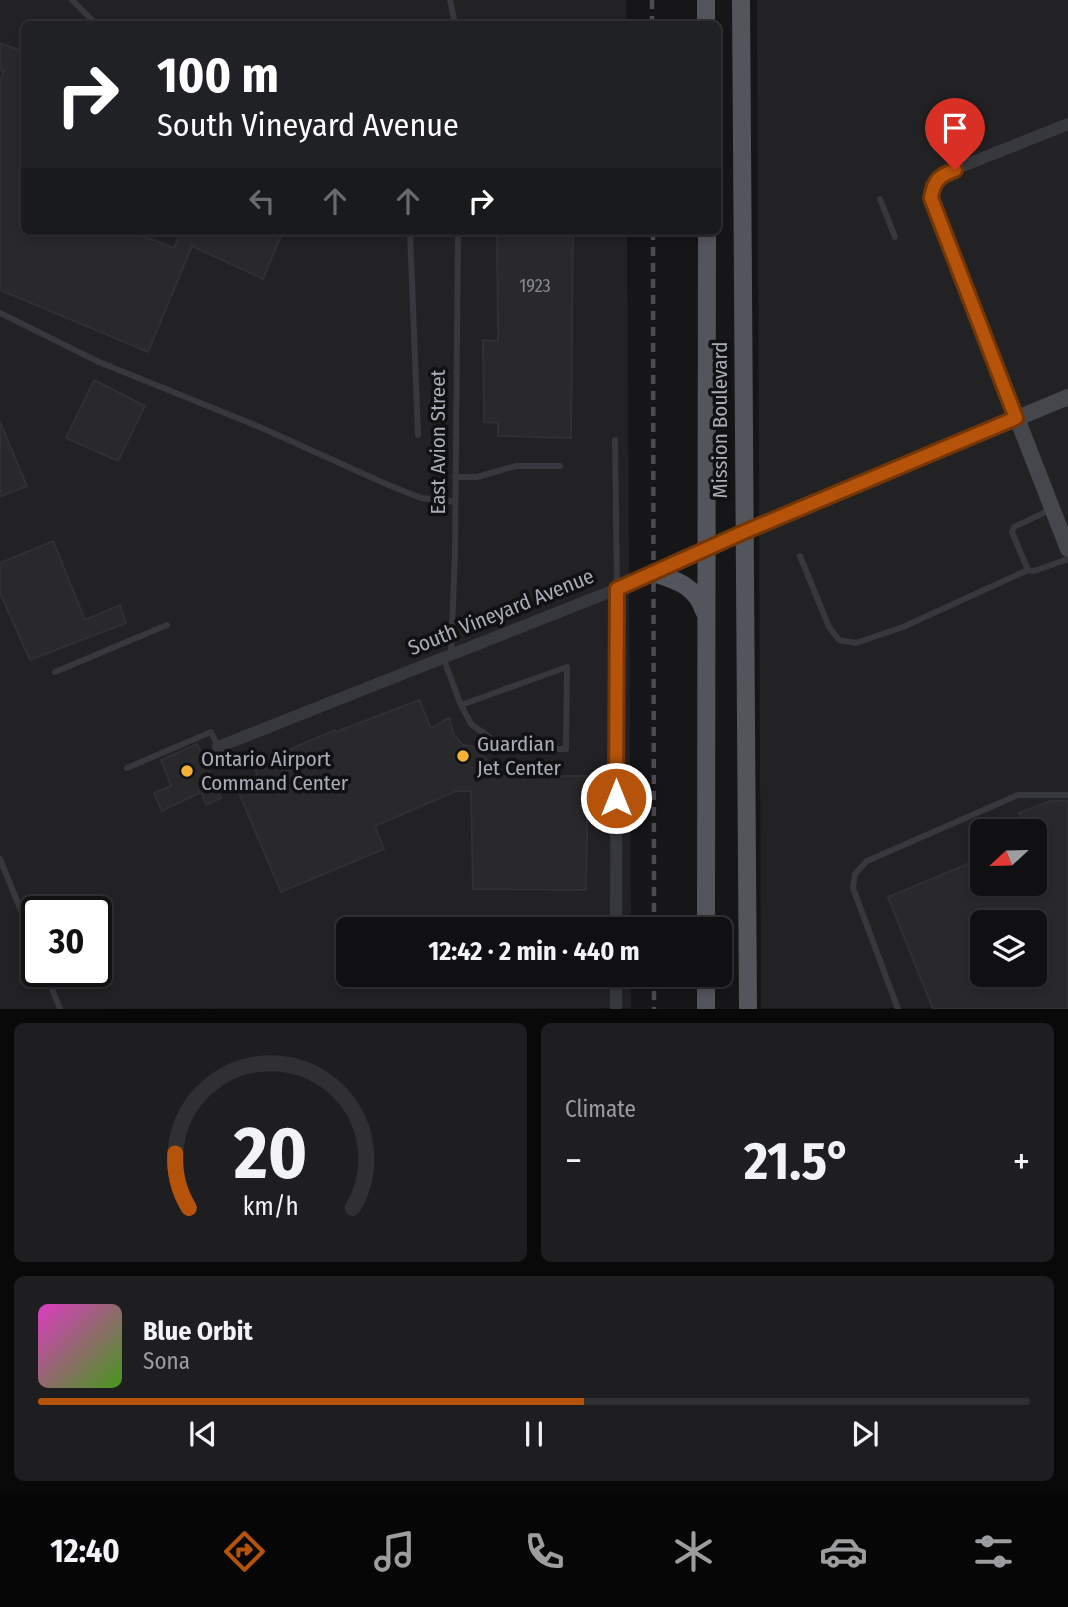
<!DOCTYPE html>
<html lang="en">
<head>
<meta charset="utf-8">
<style>
	:root { --surface:#101012; --page:#1e1e20; --text:#f1f3f6; --muted:#9c9d9f; --line:#303032; --accent:#b45309 }
	body { margin:0; font-family:"Fira Sans Condensed",sans-serif; background:var(--page); color:var(--text); height:100vh; display:flex; flex-direction:column; font-size:26px; white-space:nowrap }
	* { box-sizing:border-box; margin:0 }
	p { font-size:23px; color:var(--muted) }
	.icon { flex:none; width:38px; height:38px; fill:none; stroke:currentColor; stroke-width:2; stroke-linecap:round; stroke-linejoin:round }
	.map { position:relative; height:1009px; overflow:hidden }
	.panel { display:flex; flex-direction:column; gap:14px; padding:14px; background:#09090a; flex:1 }
	.panel>* { flex:none }
	.hud { position:absolute; left:21px; top:21px; width:700px; height:214px; border-radius:10px; box-shadow:0 4px 10px #0003,0 0 0 2px var(--line); background:#202124; color:#fff; overflow:hidden }
	.needle { width:46px; rotate:248deg }
	.fabs { position:absolute; left:970px; top:819px; display:grid; gap:14px }
	.fabs a { display:grid; place-items:center; width:77px; height:77px; border-radius:10px; background:var(--surface); box-shadow:0 4px 10px #0003,0 0 0 2px var(--line); font-size:35px }
	.speed { position:absolute; left:21px; top:896px; display:flex; gap:14px; font-size:35px; font-weight:700; text-align:center }
	.speed>* { display:grid; place-content:center; width:91px; height:91px; border-radius:50%; background:var(--surface); box-shadow:0 4px 10px #0003,0 0 0 2px var(--line); line-height:1 }
	.speed .limit { border:4px solid #111; border-radius:10px; background:#fff; color:#111 }
	.pin { position:absolute; display:grid; place-items:center; width:60px; height:60px; color:#fff; margin:-72px -30px; border-radius:50% 50% 50% 0; rotate:-45deg; box-shadow:0 0 7px #0007 }
	.pin .icon { rotate:45deg }
	.me { position:absolute; width:77px; margin:-38px; rotate:0deg; stroke-linejoin:round; filter:drop-shadow(0 0 5px #0008) }
	.turn { display:flex; align-items:center; gap:24px; height:147px; padding:0 21px; font-size:32px }
	.turn .icon { width:91px; height:91px; stroke-width:2.5 }
	.turn b { display:block; font-size:49px; line-height:60px }
	.lanes { display:flex; align-items:center; height:66px; padding:0 21px; background:#0003; justify-content:center; gap:35px; direction:ltr }
	.lanes .off { opacity:.35 }
	.big { font-size:52px; font-weight:700; line-height:1.1 }
	.panel .tile { flex:1; display:flex; flex-direction:column; justify-content:center; gap:10px; min-width:0; padding:0 24px; border-radius:10px; background:var(--page) }
	.panel .dial { align-items:center; gap:0 }
	.dial svg { height:182px; overflow:visible; fill:none; stroke:var(--line); stroke-width:7; stroke-linecap:round; text-anchor:middle }
	.dial text { fill:var(--text); stroke:none }
	.song { display:flex; align-items:center; gap:21px }
	.cover { width:84px; height:84px; border-radius:10px; background:linear-gradient(135deg,hsl(310 70% 55%),hsl(100 70% 35%)) }
	.played { height:7px; border-radius:4px; background:linear-gradient(90deg,var(--accent) 55%,var(--line) 55%) }
	.keys { display:flex; justify-content:space-around; direction:ltr }
	.heat { display:flex; justify-content:space-between; align-items:center; font-size:38px; direction:ltr }
	.panel .tiles { flex:1; display:grid; gap:14px; grid-template-columns:1fr 1fr }
	.tile:last-child { grid-column:span 2 }
	.trip { position:absolute; left:336px; top:917px; width:396px; height:70px; border-radius:10px; background:var(--surface); box-shadow:0 4px 10px #0003,0 0 0 2px var(--line); font-weight:700; line-height:70px; text-align:center }
	.dock { display:flex; height:112px; justify-content:space-around; align-items:center; background:#060607; color:var(--muted) }
	.dock .icon { width:49px; height:49px }
	.dock .on { color:var(--accent) }
	.dock b { font-size:32px; color:var(--text) }
	.map>svg:first-child { display:block }
	.built { fill:#222225; fill-rule:evenodd }
	.building { fill:#29292c; stroke:#303034; stroke-width:2; fill-rule:evenodd }
	.lines { fill:none; stroke-linecap:round; stroke-linejoin:round }
	.lane { stroke:#37383d; stroke-width:6 }
	.street { stroke:#37383d; stroke-width:12 }
	.secondary { stroke:#45474d; stroke-width:16 }
	.primary { stroke:#53555c; stroke-width:18 }
	.rail { stroke:#4a4c52; stroke-width:4.5; stroke-dasharray:9 7; stroke-linecap:butt }
	.route-casing { stroke:#753606; stroke-width:18 }
	.route { stroke:#b45309; stroke-width:12 }
	.poi-dot { fill:#f2b134; stroke:#111113; stroke-width:2.5 }
	.labels { text-anchor:middle; dominant-baseline:central; stroke-width:7; stroke-linejoin:round; paint-order:stroke }
	.number-label { font-size:18px; fill:#888b94 }
	.street-label { font-size:21px; fill:#a8adb8; stroke:#111113 }
	.poi-label { font-size:21px; fill:#a8adb8; stroke:#111113; text-anchor:start }
</style>
</head>
<body>
<div class="map">
<svg width="1068" height="1009" viewBox="0 0 1068 1009">
	<rect width="100%" height="100%" fill="#161618"/>
	<!-- built -->
	<path class="built" d="M 0,0 L 626,0 L 626,24 L 24,24 L 24,231 L 627,231 L 631,929 L 348,929 L 348,975 L 631,975 L 631,1008 L 0,1009 ZM 37,912 L 96,912 L 96,971 L 37,971 Z
		M 757,0 L 1068,0 L 1068,1008 L 761,1008 ZM 982,831 L 1034,831 L 1034,884 L 982,884 ZM 982,922 L 1034,922 L 1034,975 L 982,975 Z"/>
	<!-- building -->
	<path class="building" d="M 0,43 L 24,52 L 24,231 L 129,231 L 174,248 L 181,231 L 283,231 L 263,279 L 192,246 L 148,352 L 0,290 L 0,81 L 4,71 L 0,70 Z
		M 497,231 L 573,231 L 571,438 L 498,436 L 498,423 L 484,422 L 483,340 L 498,341 Z
		M 94,380 L 145,406 L 118,461 L 66,438 Z
		M 0,422 L 27,486 L 0,497 Z
		M 53,541 L 85,620 L 120,605 L 126,623 L 30,660 L 0,593 L 0,563 Z
		M 419,700 L 431,728 L 449,718 L 454,735 L 463,745 L 472,746 L 493,766 L 493,776 L 588,776 L 586,890 L 473,889 L 471,791 L 456,791 L 375,826 L 384,849 L 281,892 L 236,786 L 258,777 L 253,765 L 335,730 L 336,732 Z
		M 197,744 L 221,798 L 206,805 L 201,792 L 162,811 L 154,793 L 171,786 L 161,760 Z
		M 1050,801 L 1067,801 L 1068,804 L 1068,1009 L 933,1009 L 888,897 L 982,858 L 982,884 L 1034,884 L 1034,831 L 1027,831 L 1019,813 ZM 982,922 L 1034,922 L 1034,975 L 982,975 Z"/>
	<g class="lines">
		<!-- lane -->
		<path class="lane" d="M 72,0 L 96,24
			M 450,0 L 455,24
			M 880,199 L 895,237
			M 410,231 L 418,435
			M 0,313 L 99,362 L 262,428 L 386,484 L 421,498 L 455,502
			M 615,440 L 617,589
			M 455,477 L 477,477 L 516,466 L 560,466
			M 1052,509 L 1014,527 L 1012,532 L 1028,570 L 1034,571 L 1068,559
			M 800,556 L 829,627 L 839,640 L 856,643 L 903,627 L 1028,570
			M 451,654 L 455,553 L 458,231
			M 443,657 L 460,703 L 461,705 L 471,724 L 506,749 L 566,749 L 567,667 L 461,705
			M 55,672 L 167,625
			M 127,768 L 211,732 L 218,747
			M 0,859 L 37,950
			M 45,971 L 60,1009
			M 898,1009 L 853,888 L 855,874 L 867,861 L 1018,795 L 1068,795"/>
		<!-- street -->
		<path class="street" d="M 933,186 L 940,175 L 1068,124
			M 218,747 L 617,589 L 744,532
			M 616,929 L 617,589
			M 616,1009 L 616,975"/>
		<!-- secondary -->
		<path class="secondary" d="M 933,186 L 931,198 L 1068,549
			M 744,532 L 1068,397"/>
		<!-- primary -->
		<path class="primary" d="M 706,0 L 706,24
			M 741,0 L 748,1009
			M 654,573 C 676,580 696,586 704,611
			M 706,929 L 707,231
			M 706,975 L 706,1009"/>
		<!-- rail -->
		<path class="rail" d="M 652,0 L 652,24
			M 653,231 L 654,929
			M 654,975 L 654,1009"/>
	</g>
	<g class="lines">
		<!-- route casing -->
		<g class="route-casing">
			<path id="route" d="M 616,798 L 617,589 L 744,532 L 1016,418 L 931,198 C 934,180 939,176 955,170"/>
		</g>
		<!-- route -->
		<use href="#route" class="route"/>
	</g>
	<!-- markers -->
	<g class="poi-dot">
		<circle cx="463" cy="756" r="7"/>
		<circle cx="187" cy="771" r="7"/>
	</g>
	<g class="labels">
		<!-- number labels -->
		<g class="number-label">
			<text x="535" y="286">1923</text>
		</g>
		<!-- street labels -->
		<g class="street-label">
			<text transform="translate(720 420) rotate(-90)">Mission Boulevard</text>
			<text transform="translate(438 442) rotate(-90)">East Avion Street</text>
			<text transform="translate(501 612) rotate(-22)">South Vineyard Avenue</text>
		</g>
		<!-- poi labels -->
		<g class="poi-label">
			<text x="477" y="744">Guardian<tspan x="477" dy="24">Jet Center</tspan></text>
			<text x="201" y="759">Ontario Airport<tspan x="201" dy="24">Command Center</tspan></text>
		</g>
	</g>
</svg>
<div class="fabs">
<a><svg class="needle" viewBox="-14 -14 28 28"><path d="M0-13l5 13h-10z" fill="#e53935"/><path d="M0 13l5-13h-10z" fill="#9c9d9f"/></svg></a>
<a><svg class="icon" aria-label="layers" viewBox="0 0 24 24"><path d="M12 4l9 5-9 5-9-5zM3 14l9 5 9-5"/></svg></a>
</div>
<div class="speed"><div class="limit">30</div></div>
<div class="pin" style="left:955px;top:170px;background:#d93025"><svg class="icon" aria-label="arrive" viewBox="0 0 24 24"><path d="M6 21V4h12l-3 4 3 4H6"/></svg></div>
<svg class="me" style="left:616px;top:798px" viewBox="-20 -20 40 40"><circle r="17" fill="#b45309" stroke="#fff" stroke-width="3"/><path d="M0-11L8 9 0 5-8 9z" fill="#fff"/></svg>
<div class="trip">12:42 · 2 min · 440 m</div>
<div class="hud">
<div class="turn"><svg class="icon" aria-label="right" viewBox="0 0 24 24"><path d="M7 20v-9h11M14 6l5 5-5 5"/></svg><div><b>100 m</b>South Vineyard Avenue</div></div>
<div class="lanes"><svg class="icon off" aria-label="left" viewBox="0 0 24 24"><path d="M17 20v-9H6M10 6l-5 5 5 5"/></svg><svg class="icon off" aria-label="ahead" viewBox="0 0 24 24"><path d="M12 20V5M6 11l6-6 6 6"/></svg><svg class="icon off" aria-label="ahead" viewBox="0 0 24 24"><path d="M12 20V5M6 11l6-6 6 6"/></svg><svg class="icon" aria-label="right" viewBox="0 0 24 24"><path d="M7 20v-9h11M14 6l5 5-5 5"/></svg></div>
</div>
</div>
<section class="panel">
<div class="tiles">
<div class="tile dial"><svg viewBox="0 0 100 80">
<path d="M14 69A42 42 0 1 1 86 69"/>
<path d="M14 69A42 42 0 0 1 8 45" stroke="#b45309"/>
<text x="50" y="56" font-size="32" font-weight="700">20</text>
<text x="50" y="72" font-size="11">km/h</text>
</svg></div>
<div class="tile"><p>Climate</p>
<div class="heat"><a>−</a><b class="big">21.5°</b><a>+</a></div>
</div>
<div class="tile">
<div class="song"><i class="cover"></i><div><b>Blue Orbit</b><p>Sona</p></div></div>
<div class="played"></div>
<div class="keys"><svg class="icon" aria-label="previous" viewBox="0 0 24 24"><path d="M18 5L8 12l10 7zM5 5v14"/></svg><svg class="icon" aria-label="pause" viewBox="0 0 24 24"><path d="M8 5v14M16 5v14"/></svg><svg class="icon" aria-label="next" viewBox="0 0 24 24"><path d="M6 5l10 7-10 7zM19 5v14"/></svg></div>
</div>
</div>
</section>
<nav class="dock">
<b>12:40</b>
<svg class="icon on" aria-label="directions" viewBox="0 0 24 24"><path d="M12 3l9 9-9 9-9-9zM9 14v-3h6M13 9l2 2-2 2"/></svg>
<svg class="icon" aria-label="music" viewBox="0 0 24 24"><path d="M9 18V5l10-2v13"/><circle cx="6" cy="18" r="3"/><circle cx="16" cy="16" r="3"/></svg>
<svg class="icon" aria-label="phone" viewBox="0 0 24 24"><path d="M5 4h4l2 5-3 2q2 4 5 5l2-3 5 2v4C11 20 4 13 5 4z"/></svg>
<svg class="icon" aria-label="climate" viewBox="0 0 24 24"><path d="M12 3v18M4 7l16 10M4 17L20 7"/></svg>
<svg class="icon" aria-label="car" viewBox="0 0 24 24"><path d="M5 17H2v-5l4-1 3-4h7l3 4 3 1v5h-3M9 17h6M6 11h13"/><circle cx="7" cy="17" r="2"/><circle cx="17" cy="17" r="2"/></svg>
<svg class="icon" aria-label="filters" viewBox="0 0 24 24"><path d="M4 7h16M4 17h16"/><circle cx="9" cy="7" r="2"/><circle cx="15" cy="17" r="2"/></svg>
</nav>
</body>
</html>
